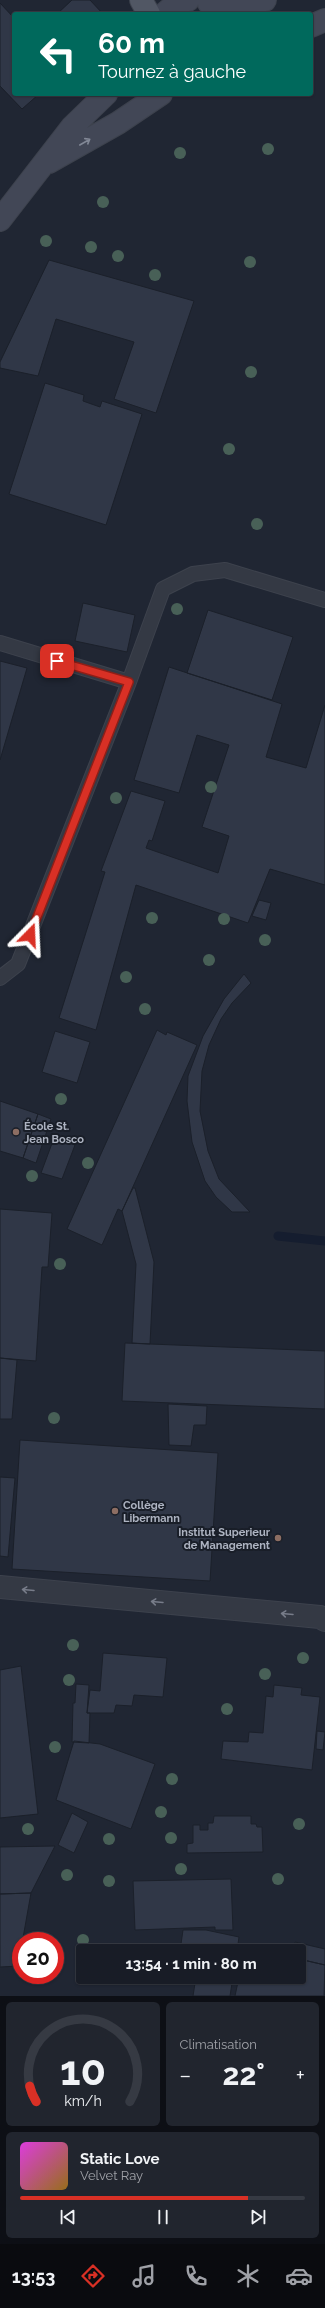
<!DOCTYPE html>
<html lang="fr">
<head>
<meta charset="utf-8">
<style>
	:root { --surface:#181c26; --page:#21252e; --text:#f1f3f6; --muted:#9fa1a7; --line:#363a43; --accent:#d93025 }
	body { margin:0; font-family:Raleway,sans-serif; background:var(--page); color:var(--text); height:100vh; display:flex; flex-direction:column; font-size:15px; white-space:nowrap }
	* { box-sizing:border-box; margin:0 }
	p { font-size:13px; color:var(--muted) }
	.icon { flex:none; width:22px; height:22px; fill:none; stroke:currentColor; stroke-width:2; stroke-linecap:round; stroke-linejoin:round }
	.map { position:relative; height:1996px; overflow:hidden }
	.drawer { display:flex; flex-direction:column; gap:6px; padding:6px; background:#0d0f15; flex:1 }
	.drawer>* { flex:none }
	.guide { position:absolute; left:12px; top:12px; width:301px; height:84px; border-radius:4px; box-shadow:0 1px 3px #0004,0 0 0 1px var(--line); background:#00695c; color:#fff; overflow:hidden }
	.speed { position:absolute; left:12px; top:1932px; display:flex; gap:8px; font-size:20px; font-weight:700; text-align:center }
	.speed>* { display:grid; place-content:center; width:52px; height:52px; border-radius:50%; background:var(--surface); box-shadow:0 1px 3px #0004,0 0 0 1px var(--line); line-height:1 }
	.speed .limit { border:6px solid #d22; background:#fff; color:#111 }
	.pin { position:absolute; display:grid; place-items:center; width:34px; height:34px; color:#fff; margin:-17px; border-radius:8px; box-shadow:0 2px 6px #0006 }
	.me { position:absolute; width:44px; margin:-22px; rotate:21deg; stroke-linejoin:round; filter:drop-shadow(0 0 3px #0008) }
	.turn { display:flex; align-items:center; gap:14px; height:84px; padding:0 20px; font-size:18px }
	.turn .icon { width:52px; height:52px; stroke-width:2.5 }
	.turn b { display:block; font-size:28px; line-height:34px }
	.big { font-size:30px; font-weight:700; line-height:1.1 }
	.drawer .card { flex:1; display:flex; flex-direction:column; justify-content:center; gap:6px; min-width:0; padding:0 14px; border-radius:6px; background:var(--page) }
	.drawer .dial { align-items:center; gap:0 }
	.dial svg { height:104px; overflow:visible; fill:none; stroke:var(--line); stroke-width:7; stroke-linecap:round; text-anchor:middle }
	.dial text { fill:var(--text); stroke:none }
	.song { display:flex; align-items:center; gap:12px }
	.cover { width:48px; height:48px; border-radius:6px; background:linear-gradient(135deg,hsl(300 70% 55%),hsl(40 70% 35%)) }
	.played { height:4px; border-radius:2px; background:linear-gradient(90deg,var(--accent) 80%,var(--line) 80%) }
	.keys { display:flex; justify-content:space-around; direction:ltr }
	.heat { display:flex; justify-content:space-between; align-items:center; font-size:22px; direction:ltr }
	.drawer .tiles { flex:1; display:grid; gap:6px; grid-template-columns:1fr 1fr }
	.card:last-child { grid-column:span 2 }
	.trip { position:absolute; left:76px; top:1944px; width:230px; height:40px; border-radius:4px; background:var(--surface); box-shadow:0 1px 3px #0004,0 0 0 1px var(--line); font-weight:700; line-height:40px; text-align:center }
	.tabs { display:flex; height:64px; justify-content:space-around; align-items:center; background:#0a0b0f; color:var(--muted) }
	.tabs .icon { width:28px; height:28px }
	.tabs .current { color:var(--accent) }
	.tabs b { font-size:18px; color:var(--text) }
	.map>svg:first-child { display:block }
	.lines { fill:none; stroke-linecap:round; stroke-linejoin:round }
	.stream { stroke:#151d2f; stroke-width:9 }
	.building { fill:#303747; stroke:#1b202a }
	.lane-casing { stroke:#3d424d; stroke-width:16 }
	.street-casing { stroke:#3d424d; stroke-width:24 }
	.secondary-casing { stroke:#3d424d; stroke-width:24 }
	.primary-casing { stroke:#3d424d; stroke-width:24 }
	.lane { stroke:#343944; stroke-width:14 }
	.street { stroke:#343944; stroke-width:22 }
	.secondary { stroke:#424756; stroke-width:22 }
	.primary { stroke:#515764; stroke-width:22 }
	.tree { fill:#486057 }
	.oneway { stroke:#828896 }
	.oneway2 { stroke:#777c89 }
	.route-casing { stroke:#8d1f18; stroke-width:10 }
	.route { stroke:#d93025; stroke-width:7 }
	.education-dot { fill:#8d6e63; stroke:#191e28; stroke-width:1.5 }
	.labels { text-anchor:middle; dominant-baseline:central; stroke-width:4; stroke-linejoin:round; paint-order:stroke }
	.poi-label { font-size:11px; font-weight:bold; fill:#adb3c1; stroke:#191e28; text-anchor:start }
</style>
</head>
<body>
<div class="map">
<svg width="325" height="1996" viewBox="0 0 325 1996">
	<rect width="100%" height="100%" fill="#202633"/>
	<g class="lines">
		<!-- stream -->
		<path class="stream" d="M 278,1236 L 325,1241"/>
	</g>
	<!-- building -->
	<path class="building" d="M 72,0 L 90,0 L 103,14 L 57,14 Z
		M 0,3 L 14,18 L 14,94 L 39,94 L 22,109 L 0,86 Z
		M 49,260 L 194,301 L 156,413 L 114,399 L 134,342 L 56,319 L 38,376 L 0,368 L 0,362 Z
		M 45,383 L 84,395 L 83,401 L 100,407 L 102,401 L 142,414 L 106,525 L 9,494 Z
		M 83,603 L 135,615 L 127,652 L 75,641 Z
		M 208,610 L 293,637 L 272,700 L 187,673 Z
		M 0,661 L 27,668 L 0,760 Z
		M 169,667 L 282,704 L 266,757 L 306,768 L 325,705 L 325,885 L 270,869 L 248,923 L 136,885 L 96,1030 L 59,1018 L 105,872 L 101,871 L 131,791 L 165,801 L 152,841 L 149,840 L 146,848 L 218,873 L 229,836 L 202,827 L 229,745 L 197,735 L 179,793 L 134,780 Z
		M 259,900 L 271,903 L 266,920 L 252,916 Z
		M 244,974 L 251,983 L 232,1003 L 221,1019 L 209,1045 L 202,1071 L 200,1111 L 208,1151 L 219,1179 L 250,1212 L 232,1212 L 216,1197 L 205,1181 L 192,1142 L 187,1101 L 188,1076 L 203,1036 L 224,999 Z
		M 157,1030 L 166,1035 L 167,1032 L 197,1045 L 122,1211 L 118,1209 L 102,1245 L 67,1229 Z
		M 55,1031 L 90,1042 L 77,1083 L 42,1072 Z
		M 0,1101 L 38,1114 L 23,1158 L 0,1151 Z
		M 38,1114 L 51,1119 L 36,1163 L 23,1158 Z
		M 54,1138 L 75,1145 L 62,1179 L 41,1173 Z
		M 133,1188 L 135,1188 L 154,1262 L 150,1344 L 132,1343 L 136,1264 L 122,1211 Z
		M 0,1209 L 52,1213 L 48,1267 L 42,1267 L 36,1361 L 0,1358 Z
		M 125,1343 L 325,1351 L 325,1409 L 122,1401 Z
		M 0,1358 L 17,1360 L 12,1419 L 0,1419 Z
		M 168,1404 L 207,1406 L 206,1425 L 194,1425 L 191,1446 L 169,1445 Z
		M 20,1440 L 218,1453 L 210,1581 L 12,1569 Z
		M 0,1477 L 15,1478 L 8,1557 L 0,1556 Z
		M 103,1653 L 167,1658 L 163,1697 L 134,1695 L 132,1706 L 116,1705 L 114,1713 L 87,1713 L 90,1690 L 100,1691 Z
		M 21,1666 L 38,1814 L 0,1818 L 0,1670 Z
		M 76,1684 L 89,1685 L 87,1713 L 90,1713 L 89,1743 L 72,1742 L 73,1703 L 75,1703 Z
		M 274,1685 L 302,1688 L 301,1695 L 320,1697 L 312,1770 L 221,1759 L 223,1741 L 248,1742 L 249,1732 L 263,1733 L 266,1696 L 273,1697 Z
		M 317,1731 L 325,1732 L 323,1750 L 316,1749 Z
		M 74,1741 L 100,1744 L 155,1764 L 131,1829 L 56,1800 Z
		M 72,1813 L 88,1822 L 74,1853 L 58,1845 Z
		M 214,1816 L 251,1816 L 251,1824 L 256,1824 L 257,1827 L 262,1827 L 263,1852 L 187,1853 L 187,1844 L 193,1843 L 193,1825 L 200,1825 L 200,1830 L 208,1830 L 208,1823 L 213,1823 Z
		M 55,1846 L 31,1893 L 0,1894 L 0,1847 Z
		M 231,1879 L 233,1930 L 215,1930 L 215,1927 L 135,1930 L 133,1881 Z
		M 31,1893 L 18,1966 L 0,1967 L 0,1894 Z
		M 183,1930 L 206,1930 L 239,1937 L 237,1951 L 180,1951 Z
		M 295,1942 L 325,1949 L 325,1965 L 299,1959 L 299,1951 L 293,1951 Z
		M 246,1947 L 263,1951 L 245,1951 Z
		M 299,1959 L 325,1965 L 324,1996 L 235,1996 L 239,1977 L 299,1977 Z
		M 196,1977 L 233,1977 L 230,1996 L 193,1996 Z"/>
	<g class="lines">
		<!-- lane casing -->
		<g class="lane-casing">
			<path id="lane" d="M 0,643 L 129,682 L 18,964 L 0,978
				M 129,682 L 163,589 L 193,574 L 225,570 L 325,600"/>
		</g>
		<!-- street casing -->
		<g class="street-casing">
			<path id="street" d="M 0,1587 L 320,1617 L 325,1620"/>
		</g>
		<!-- secondary casing -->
		<g class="secondary-casing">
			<path id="secondary" d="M 209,3 L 265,0
				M 164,14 L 177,3 L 188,0
				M 311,26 L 325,20
				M 49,162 L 118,123 L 161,94
				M 0,220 L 72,127 L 106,94"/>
		</g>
		<!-- primary casing -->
		<g class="primary-casing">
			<path id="primary" d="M 141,0 L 149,14"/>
		</g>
		<!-- lane -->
		<use href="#lane" class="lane"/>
		<!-- street -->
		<use href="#street" class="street"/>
		<!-- secondary -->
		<use href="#secondary" class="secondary"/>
		<!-- primary -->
		<use href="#primary" class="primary"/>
	</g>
	<!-- trees -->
	<g class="tree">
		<circle cx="268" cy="149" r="6"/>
		<circle cx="180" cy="153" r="6"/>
		<circle cx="103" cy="202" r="6"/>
		<circle cx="46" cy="241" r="6"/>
		<circle cx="91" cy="247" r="6"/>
		<circle cx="118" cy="256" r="6"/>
		<circle cx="250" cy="262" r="6"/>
		<circle cx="155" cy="275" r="6"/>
		<circle cx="251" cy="372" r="6"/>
		<circle cx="229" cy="449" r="6"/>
		<circle cx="257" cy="524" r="6"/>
		<circle cx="177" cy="609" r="6"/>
		<circle cx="211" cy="787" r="6"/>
		<circle cx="116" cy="798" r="6"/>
		<circle cx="152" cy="918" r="6"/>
		<circle cx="224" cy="919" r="6"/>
		<circle cx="265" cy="940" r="6"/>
		<circle cx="209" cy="960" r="6"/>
		<circle cx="126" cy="977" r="6"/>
		<circle cx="145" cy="1009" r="6"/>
		<circle cx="61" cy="1099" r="6"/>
		<circle cx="88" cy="1163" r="6"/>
		<circle cx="32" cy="1176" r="6"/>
		<circle cx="60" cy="1264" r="6"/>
		<circle cx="54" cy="1418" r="6"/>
		<circle cx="73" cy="1645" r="6"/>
		<circle cx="303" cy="1658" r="6"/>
		<circle cx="265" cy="1674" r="6"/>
		<circle cx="69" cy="1680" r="6"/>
		<circle cx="227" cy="1709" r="6"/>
		<circle cx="55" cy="1747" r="6"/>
		<circle cx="172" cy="1779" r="6"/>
		<circle cx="161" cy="1812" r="6"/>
		<circle cx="299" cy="1824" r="6"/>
		<circle cx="28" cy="1829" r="6"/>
		<circle cx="171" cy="1838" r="6"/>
		<circle cx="109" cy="1839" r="6"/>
		<circle cx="181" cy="1869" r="6"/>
		<circle cx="67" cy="1875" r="6"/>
		<circle cx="278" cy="1879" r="6"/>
		<circle cx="109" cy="1881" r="6"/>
		<circle cx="83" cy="1940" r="6"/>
	</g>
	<!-- one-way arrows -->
	<defs><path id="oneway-shaft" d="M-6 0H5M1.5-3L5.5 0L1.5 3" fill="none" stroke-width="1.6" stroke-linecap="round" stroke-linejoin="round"/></defs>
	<use class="oneway" href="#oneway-shaft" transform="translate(85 142) rotate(-30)"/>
	<g class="oneway2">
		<use href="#oneway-shaft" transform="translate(28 1590) rotate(-175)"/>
		<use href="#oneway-shaft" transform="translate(157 1602) rotate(-175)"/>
		<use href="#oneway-shaft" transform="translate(287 1614) rotate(-175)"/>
	</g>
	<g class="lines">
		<!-- route casing -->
		<g class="route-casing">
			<path id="route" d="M 30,935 L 129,682 L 57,661"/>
		</g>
		<!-- route -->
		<use href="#route" class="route"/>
	</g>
	<!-- markers -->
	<g class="education-dot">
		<circle cx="16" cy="1132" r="4"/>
		<circle cx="115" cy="1511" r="4"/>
		<circle cx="278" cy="1538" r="4"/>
	</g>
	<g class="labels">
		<!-- poi labels -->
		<g class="poi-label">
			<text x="24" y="1126">École St.<tspan x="24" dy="13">Jean Bosco</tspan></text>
			<text x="123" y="1505">Collège<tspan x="123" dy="13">Libermann</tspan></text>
			<text x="270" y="1532" text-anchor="end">Institut Superieur<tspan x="270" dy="13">de Management</tspan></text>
		</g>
	</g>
</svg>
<div class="speed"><div class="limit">20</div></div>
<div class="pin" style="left:57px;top:661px;background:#d93025"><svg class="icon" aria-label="arrive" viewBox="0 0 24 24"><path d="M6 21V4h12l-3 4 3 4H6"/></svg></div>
<svg class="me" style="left:30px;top:935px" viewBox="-20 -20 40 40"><path d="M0-17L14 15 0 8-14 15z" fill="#d93025" stroke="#fff" stroke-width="4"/></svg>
<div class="trip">13:54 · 1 min · 80 m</div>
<div class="guide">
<div class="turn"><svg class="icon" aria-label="left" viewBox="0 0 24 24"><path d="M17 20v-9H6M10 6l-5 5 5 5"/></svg><div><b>60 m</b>Tournez à gauche</div></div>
</div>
</div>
<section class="drawer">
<div class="tiles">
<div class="card dial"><svg viewBox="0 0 100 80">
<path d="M14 69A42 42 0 1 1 86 69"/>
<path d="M14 69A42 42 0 0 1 9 57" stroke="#d93025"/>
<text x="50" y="56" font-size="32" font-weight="700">10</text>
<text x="50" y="72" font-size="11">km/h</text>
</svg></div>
<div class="card"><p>Climatisation</p>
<div class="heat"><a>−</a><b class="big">22°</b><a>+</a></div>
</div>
<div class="card">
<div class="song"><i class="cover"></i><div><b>Static Love</b><p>Velvet Ray</p></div></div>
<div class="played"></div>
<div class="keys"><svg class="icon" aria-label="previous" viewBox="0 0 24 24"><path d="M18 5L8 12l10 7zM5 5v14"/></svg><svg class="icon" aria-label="pause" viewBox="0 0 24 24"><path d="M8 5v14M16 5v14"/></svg><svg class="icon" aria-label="next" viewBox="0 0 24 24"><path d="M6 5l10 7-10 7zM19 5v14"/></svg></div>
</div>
</div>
</section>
<nav class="tabs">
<b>13:53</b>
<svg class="icon current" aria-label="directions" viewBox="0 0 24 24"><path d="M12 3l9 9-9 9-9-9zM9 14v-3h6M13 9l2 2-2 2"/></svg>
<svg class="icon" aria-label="music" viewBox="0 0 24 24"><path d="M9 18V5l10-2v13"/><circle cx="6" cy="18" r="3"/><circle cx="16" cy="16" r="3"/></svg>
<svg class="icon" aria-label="phone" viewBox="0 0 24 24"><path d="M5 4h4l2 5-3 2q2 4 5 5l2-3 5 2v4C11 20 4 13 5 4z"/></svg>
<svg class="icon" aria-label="climate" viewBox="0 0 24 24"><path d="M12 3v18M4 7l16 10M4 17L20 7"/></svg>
<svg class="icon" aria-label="car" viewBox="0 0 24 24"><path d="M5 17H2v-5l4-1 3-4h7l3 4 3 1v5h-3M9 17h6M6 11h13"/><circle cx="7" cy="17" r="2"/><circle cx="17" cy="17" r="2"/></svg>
</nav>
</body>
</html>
